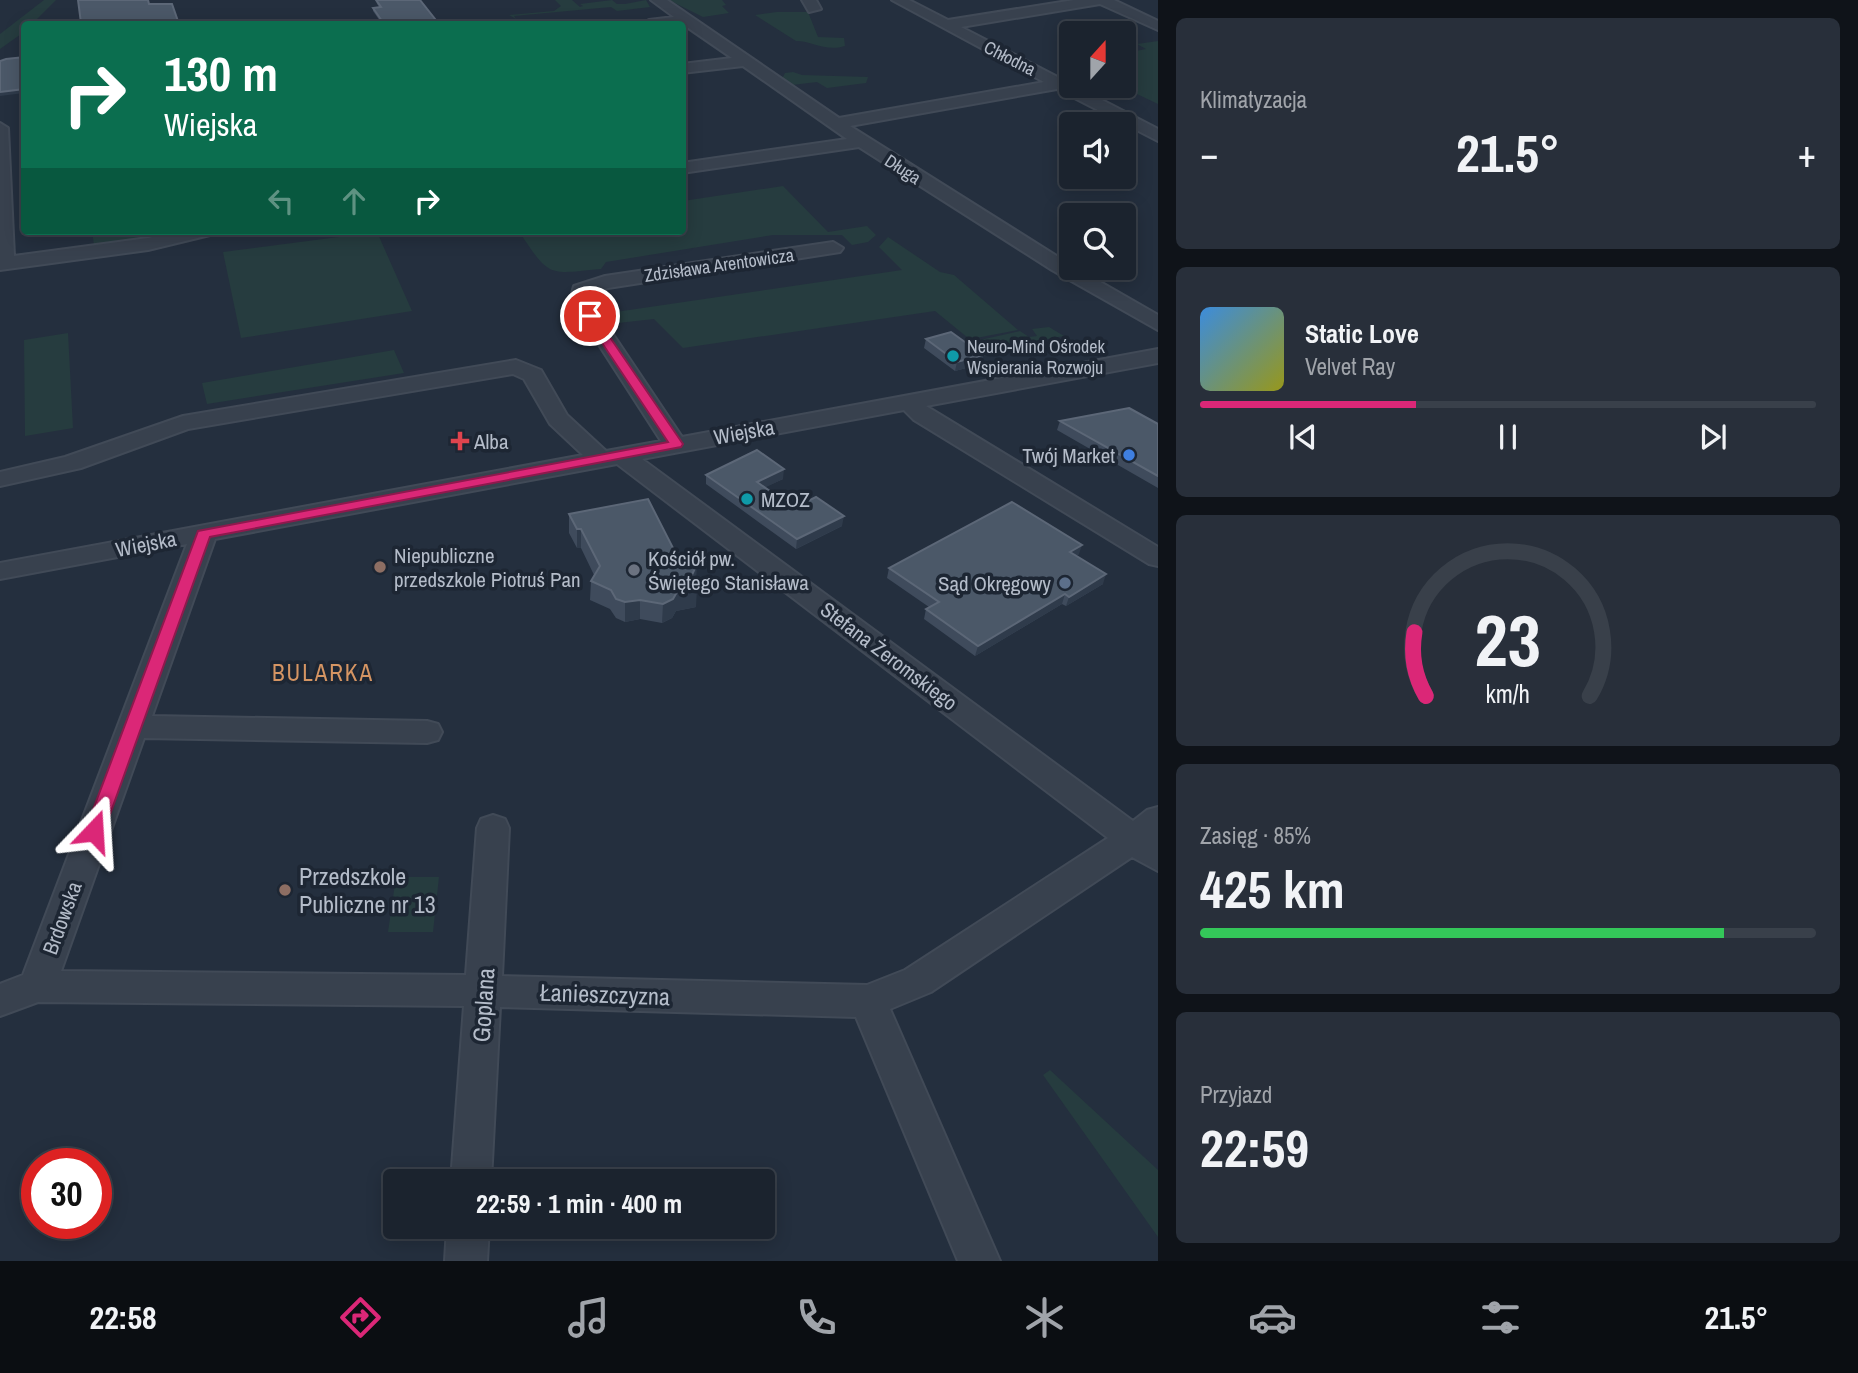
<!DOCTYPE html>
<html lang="pl">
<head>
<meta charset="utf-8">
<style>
	:root { --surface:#1b232e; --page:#282f3a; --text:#f1f3f6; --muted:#a0a4aa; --line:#39404a; --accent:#db2777 }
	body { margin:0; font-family:"Archivo Narrow",sans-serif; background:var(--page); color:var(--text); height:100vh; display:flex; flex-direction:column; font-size:26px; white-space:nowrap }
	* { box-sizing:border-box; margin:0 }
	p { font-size:23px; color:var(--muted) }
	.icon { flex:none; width:38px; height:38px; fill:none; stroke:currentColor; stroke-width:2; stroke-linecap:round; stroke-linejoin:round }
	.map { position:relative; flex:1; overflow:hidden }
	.panel { display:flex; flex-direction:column; gap:18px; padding:18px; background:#0f1319; width:700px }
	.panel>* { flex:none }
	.hud { position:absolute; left:21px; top:21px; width:665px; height:214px; border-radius:7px; box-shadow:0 4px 18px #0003,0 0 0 2px var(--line); background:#0b6e4f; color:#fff; overflow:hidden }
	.needle { width:46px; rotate:21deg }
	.buttons { position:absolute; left:1059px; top:21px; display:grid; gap:14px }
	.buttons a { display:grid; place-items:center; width:77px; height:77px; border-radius:7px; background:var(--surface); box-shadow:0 4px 18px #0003,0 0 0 2px var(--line); font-size:35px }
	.speed { position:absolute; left:21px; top:1148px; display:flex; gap:14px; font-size:35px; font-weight:700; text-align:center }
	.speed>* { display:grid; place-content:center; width:91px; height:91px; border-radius:50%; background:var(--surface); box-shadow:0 4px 18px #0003,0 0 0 2px var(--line); line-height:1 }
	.speed .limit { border:10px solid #d22; background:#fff; color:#111 }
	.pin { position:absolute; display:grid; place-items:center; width:60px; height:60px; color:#fff; margin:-30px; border:4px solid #fff; border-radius:50%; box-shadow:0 2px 7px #0007 }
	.me { position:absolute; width:77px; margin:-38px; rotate:20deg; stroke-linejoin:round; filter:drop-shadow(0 0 5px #0008) }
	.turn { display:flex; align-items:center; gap:24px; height:147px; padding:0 28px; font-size:32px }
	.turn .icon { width:91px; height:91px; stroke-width:2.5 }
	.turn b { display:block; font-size:49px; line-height:60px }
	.lanes { display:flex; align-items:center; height:66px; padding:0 28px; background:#0003; justify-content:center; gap:35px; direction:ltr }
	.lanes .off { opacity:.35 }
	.big { font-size:52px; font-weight:800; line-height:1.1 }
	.panel .card { flex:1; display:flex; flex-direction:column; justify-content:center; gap:10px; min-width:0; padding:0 24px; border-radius:10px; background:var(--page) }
	.panel .dial { align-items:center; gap:0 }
	.dial svg { height:182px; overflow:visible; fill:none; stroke:var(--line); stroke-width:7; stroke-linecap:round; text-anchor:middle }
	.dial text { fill:var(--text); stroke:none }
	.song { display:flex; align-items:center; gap:21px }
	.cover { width:84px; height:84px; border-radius:10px; background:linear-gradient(135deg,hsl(210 70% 55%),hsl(60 70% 35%)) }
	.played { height:7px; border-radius:4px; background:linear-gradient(90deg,var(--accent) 35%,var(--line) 35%) }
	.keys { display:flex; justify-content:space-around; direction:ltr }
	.heat { display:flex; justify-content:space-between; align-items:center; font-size:38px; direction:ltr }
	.charge { height:10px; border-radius:5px; background:linear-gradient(90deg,#34c759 85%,var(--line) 0) }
	.trip { position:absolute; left:383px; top:1169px; width:392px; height:70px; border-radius:7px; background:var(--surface); box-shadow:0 4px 18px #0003,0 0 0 2px var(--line); font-weight:800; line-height:70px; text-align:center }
	.tab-bar { display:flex; height:112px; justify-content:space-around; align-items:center; background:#0b0e12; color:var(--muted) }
	.tab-bar .icon { width:49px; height:49px }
	.tab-bar .current { color:var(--accent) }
	.tab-bar b { font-size:32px; color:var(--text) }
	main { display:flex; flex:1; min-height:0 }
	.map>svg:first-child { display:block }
	.green { fill:#263c3f }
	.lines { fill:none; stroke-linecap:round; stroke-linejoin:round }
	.minor-casing { stroke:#414a57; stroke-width:4 }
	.minor { fill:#38414e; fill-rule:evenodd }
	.wall { fill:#3f4b5c }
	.shaded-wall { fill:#2f3b4b }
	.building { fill:#4b5868; stroke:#5c6777; stroke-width:2 }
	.route { fill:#db2777; stroke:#8e194d; stroke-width:2 }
	.culture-dot { fill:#0f9aa8; stroke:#1d2633; stroke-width:2.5 }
	.health-dot { fill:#e0444e; stroke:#1d2633; stroke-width:2.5 }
	.shop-dot { fill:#3f7fe0; stroke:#1d2633; stroke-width:2.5 }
	.education-dot { fill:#8d6e63; stroke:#1d2633; stroke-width:2.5 }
	.worship-dot { fill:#6b7280; stroke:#1d2633; stroke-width:2.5 }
	.service-dot { fill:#5c6f8a; stroke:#1d2633; stroke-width:2.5 }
	.labels { text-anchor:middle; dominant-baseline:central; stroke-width:7; stroke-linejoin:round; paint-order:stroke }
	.far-street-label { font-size:18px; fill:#b4bcc9; stroke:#1d2633 }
	.far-poi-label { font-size:18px; fill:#b4bcc9; stroke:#1d2633; text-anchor:start }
	.street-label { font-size:21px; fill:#b4bcc9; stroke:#1d2633 }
	.poi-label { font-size:21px; fill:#b4bcc9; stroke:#1d2633; text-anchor:start }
	.neighbourhood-label { font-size:23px; letter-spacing:2px; fill:#d59563; stroke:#1d2633 }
	.near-poi-label { font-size:24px; fill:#b4bcc9; stroke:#1d2633; text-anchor:start }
	.near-street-label { font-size:24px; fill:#b4bcc9; stroke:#1d2633 }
</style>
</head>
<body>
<main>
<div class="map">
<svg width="1158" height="1261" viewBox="0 0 1158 1261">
	<rect width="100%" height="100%" fill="#242f3e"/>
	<!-- green -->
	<path class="green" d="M 44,0 L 56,0 L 32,24 L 24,24 L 24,32 L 0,49 L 0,34 Z
		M 555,0 L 572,0 L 580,7 L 583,6 L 580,4 L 612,0 L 617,4 L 625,4 L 646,0 L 650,7 L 617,11 L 611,7 L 514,16 L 516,19 L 509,15 L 554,11 L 561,6 Z
		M 669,0 L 722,0 L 726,5 L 722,6 L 729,13 L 703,17 Z
		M 777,12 L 808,12 L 818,37 L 844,38 L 845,46 C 825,52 813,41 796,41 L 755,15 Z
		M 1158,41 L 1158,104 L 1120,86 L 1124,86 L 1124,48 L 1131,52 L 1146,49 L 1137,44 Z
		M 793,72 L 802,75 L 868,77 L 866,83 L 827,88 L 817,82 L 792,85 L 782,79 L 785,73 Z
		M 783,186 L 828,232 L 867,226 L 876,235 L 868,242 L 852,245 L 842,235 L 773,235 L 606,262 L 601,269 C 548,274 550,278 520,233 L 682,231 L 683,201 Z
		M 92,231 L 143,231 L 144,238 L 94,245 Z
		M 377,232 L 412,311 L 241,338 L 223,252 Z
		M 888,237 L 940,272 L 954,275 L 1018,330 L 976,338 L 987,350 L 984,351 L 935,311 L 683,348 L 654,319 L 609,324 L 602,314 L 902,270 L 879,247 Z
		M 1049,327 L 1064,336 L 989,350 L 980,340 L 1020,331 L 1029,337 L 1037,336 L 1032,329 Z
		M 68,333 L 73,428 L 25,436 L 24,340 Z
		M 394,350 L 404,373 L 207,404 L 202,383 Z
		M 396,877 L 439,877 L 433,932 L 388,932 Z
		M 1050,1070 L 1158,1170 L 1158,1237 L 1043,1075 Z"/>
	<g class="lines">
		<!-- minor casing -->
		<g class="minor-casing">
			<path id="minor" d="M 651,0 L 667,0 L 839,118 L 1044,82 L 892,0 L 909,0 L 948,20 L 1074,0 L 1114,0 L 1158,21 L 1158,30 L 1100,4 L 961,27 L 1158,129 L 1158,141 L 1057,89 L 850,126 L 1071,265 L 1071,268 L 1076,268 L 1158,315 L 1158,330 L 1052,270 L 859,147 L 682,173 L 682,163 L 847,139 L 743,66 L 682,73 L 682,64 L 732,58 L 684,25 L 642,24 L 649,20 L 674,17 Z
				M 802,0 L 816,0 L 821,9 L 809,12 Z
				M 0,123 L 8,128 L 14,256 L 148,238 L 179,231 L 212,231 L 210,235 L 148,250 L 0,270 Z
				M 833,242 L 843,248 L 840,252 L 608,288 L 591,293 L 590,300 L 682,437 L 1158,349 L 1158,363 L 926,406 L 1158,547 L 1158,566 L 1149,564 L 914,420 L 904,410 L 642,459 L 1133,821 L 1147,810 L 1158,807 L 1158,871 L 1132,857 L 931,992 L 890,1009 L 1000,1261 L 958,1261 L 856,1017 L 500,1007 L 491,1181 L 451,1181 L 464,1006 L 38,1002 L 0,1016 L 0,984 L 23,975 L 187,544 L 0,579 L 0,563 L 583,455 L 550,424 L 524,379 L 513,374 L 188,429 L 81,468 L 0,486 L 0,472 L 65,457 L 183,416 L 516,360 L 541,370 L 567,415 L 606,451 L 661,441 L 570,300 L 574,286 L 605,276 ZM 617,464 L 1108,838 L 905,970 L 867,985 L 502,976 L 509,828 L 505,819 L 493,815 L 481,819 L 477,828 L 466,975 L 61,971 L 144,738 L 427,743 L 438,740 L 442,732 L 438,724 L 427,721 L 152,716 L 215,539 Z
				M 447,1227 L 489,1227 L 487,1261 L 445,1261 Z"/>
		</g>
		<!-- minor -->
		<use href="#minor" class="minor"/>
	</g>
	<!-- wall -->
	<path class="wall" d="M 376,0 L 439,24 L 382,24 L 373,11 L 373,8 L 379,7 L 377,4 Z
		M 926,339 L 983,355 L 981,364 L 955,371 L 924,348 Z
		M 1060,421 L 1158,424 L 1158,488 L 1057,430 Z
		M 706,475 L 783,479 L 765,487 L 794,508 L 842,526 L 796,549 L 706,484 Z
		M 569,514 L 675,552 L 696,583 L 696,607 L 676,611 L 672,618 L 662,623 L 640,619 L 625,622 L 616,618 L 610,609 L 590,600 L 591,581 L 594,575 L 581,548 L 577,548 L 569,533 Z
		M 1079,554 L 1076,556 L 1103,584 L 1066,606 L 1062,604 L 975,656 L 924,619 L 926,609 L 929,607 L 887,578 L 889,568 Z"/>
	<!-- shaded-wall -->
	<path class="shaded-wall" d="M 24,89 L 24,93 L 0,96 L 0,92 Z
		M 983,355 L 981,364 L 955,371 L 957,362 Z
		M 784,469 L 783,479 L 756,492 L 757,482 Z
		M 844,516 L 842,526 L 796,549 L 797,539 Z
		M 577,529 L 581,529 L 581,548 L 577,548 Z
		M 1082,545 L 1079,554 L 1067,561 L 1070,552 Z
		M 697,564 L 696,583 L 693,589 L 697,588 L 696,607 L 676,611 L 672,618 L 662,623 L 663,604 L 677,592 L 691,577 Z
		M 1106,574 L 1103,584 L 1066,606 L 1069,597 Z
		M 1065,594 L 1062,604 L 975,656 L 978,646 Z
		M 640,600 L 640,619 L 625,622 L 625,602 Z"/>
	<!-- building -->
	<path class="building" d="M 78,0 L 148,0 L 149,4 L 172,4 L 179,24 L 64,24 L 81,23 Z
		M 376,0 L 420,0 L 439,24 L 384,24 L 373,8 L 381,7 Z
		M 24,57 L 24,89 L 0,92 L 0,61 L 6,59 Z
		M 951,332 L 983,355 L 957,362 L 926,339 Z
		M 1129,408 L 1158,424 L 1158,476 L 1060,421 Z
		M 757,450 L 784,469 L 757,482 L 794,508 L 816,497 L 844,516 L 797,539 L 706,475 Z
		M 648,499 L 675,552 L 690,556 L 697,564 L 691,577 L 697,588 L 677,592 L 673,599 L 663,604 L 640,600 L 625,602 L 616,599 L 611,590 L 591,581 L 600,566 L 581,529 L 577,529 L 569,514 Z
		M 1012,502 L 1082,545 L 1070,552 L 1106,574 L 1069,597 L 1065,594 L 978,646 L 926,609 L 939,602 L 889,568 Z"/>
	<!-- route -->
	<path class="route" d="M 586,314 L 594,314 L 683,444 L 681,447 L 210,537 L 104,831 L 94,838 L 88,836 L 85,831 L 198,531 L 668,442 L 584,316 Z"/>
	<!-- markers -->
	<g class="culture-dot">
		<circle cx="953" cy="356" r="7"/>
		<circle cx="747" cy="499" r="7"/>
	</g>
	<path class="health-dot" d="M456.5 430.5h7v7h7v7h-7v7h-7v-7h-7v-7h7z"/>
	<circle class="shop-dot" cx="1129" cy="455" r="7"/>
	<g class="education-dot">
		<circle cx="380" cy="567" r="7"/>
		<circle cx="285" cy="890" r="7"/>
	</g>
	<circle class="worship-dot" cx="634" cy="570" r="7"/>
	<circle class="service-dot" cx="1065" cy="583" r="7"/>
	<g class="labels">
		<!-- far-street labels -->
		<g class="far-street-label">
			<text transform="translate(1010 58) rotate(27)">Chłodna</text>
			<text transform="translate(903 169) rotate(33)">Długa</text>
			<text transform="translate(719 265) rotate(-8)">Zdzisława Arentowicza</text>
		</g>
		<!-- far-poi labels -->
		<g class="far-poi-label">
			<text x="967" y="346">Neuro-Mind Ośrodek<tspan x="967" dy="21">Wspierania Rozwoju</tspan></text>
		</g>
		<!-- street labels -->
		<g class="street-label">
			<text transform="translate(744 432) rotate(-10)">Wiejska</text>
			<text transform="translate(146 544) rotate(-11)">Wiejska</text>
			<text transform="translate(889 656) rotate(37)">Stefana Żeromskiego</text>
			<text transform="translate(62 918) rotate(-70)">Brdowska</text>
		</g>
		<!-- poi labels -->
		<g class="poi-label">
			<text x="474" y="441">Alba</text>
			<text x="1115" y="455" text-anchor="end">Twój Market</text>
			<text x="761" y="499">MZOZ</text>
			<text x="394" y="555">Niepubliczne<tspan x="394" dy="24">przedszkole Piotruś Pan</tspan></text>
			<text x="648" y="558">Kościół pw.<tspan x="648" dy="24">Świętego Stanisława</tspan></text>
			<text x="1051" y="583" text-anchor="end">Sąd Okręgowy</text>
		</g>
		<!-- neighbourhood labels -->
		<g class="neighbourhood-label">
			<text x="323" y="672">BULARKA</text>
		</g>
		<!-- near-poi labels -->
		<g class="near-poi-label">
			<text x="299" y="876">Przedszkole<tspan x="299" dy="28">Publiczne nr 13</tspan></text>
		</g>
		<!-- near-street labels -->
		<g class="near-street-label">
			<text transform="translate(605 994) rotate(2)">Łanieszczyzna</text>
			<text transform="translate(483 1005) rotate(-86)">Goplana</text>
		</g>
	</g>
</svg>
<div class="buttons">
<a><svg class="needle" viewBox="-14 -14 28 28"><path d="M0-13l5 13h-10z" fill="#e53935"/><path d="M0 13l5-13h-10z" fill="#a0a4aa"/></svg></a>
<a><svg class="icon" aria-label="sound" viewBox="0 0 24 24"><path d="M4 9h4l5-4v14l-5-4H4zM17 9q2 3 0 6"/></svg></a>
<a><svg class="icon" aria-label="search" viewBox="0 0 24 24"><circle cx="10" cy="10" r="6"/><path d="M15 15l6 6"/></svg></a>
</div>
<div class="speed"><div class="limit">30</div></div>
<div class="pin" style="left:590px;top:316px;background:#d93025"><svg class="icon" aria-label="arrive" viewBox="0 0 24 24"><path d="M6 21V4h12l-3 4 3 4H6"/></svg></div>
<svg class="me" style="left:94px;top:831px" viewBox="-20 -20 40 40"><path d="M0-17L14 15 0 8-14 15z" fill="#db2777" stroke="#fff" stroke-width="4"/></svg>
<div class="trip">22:59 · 1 min · 400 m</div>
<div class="hud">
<div class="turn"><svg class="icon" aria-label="right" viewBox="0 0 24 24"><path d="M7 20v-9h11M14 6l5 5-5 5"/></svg><div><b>130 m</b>Wiejska</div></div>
<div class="lanes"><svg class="icon off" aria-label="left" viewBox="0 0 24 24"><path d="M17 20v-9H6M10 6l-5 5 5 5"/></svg><svg class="icon off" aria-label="ahead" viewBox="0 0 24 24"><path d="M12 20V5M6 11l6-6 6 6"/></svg><svg class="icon" aria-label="right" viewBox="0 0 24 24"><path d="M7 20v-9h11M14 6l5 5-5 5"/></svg></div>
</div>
</div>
<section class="panel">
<div class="card"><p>Klimatyzacja</p>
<div class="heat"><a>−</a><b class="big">21.5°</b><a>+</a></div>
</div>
<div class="card">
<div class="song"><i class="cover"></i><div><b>Static Love</b><p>Velvet Ray</p></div></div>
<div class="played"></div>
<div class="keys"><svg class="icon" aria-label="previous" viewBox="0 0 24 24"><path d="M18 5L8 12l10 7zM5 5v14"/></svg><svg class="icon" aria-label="pause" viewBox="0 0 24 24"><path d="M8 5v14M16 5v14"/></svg><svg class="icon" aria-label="next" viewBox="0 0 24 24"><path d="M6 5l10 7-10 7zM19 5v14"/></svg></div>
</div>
<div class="card dial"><svg viewBox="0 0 100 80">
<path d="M14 69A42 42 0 1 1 86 69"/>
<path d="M14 69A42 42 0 0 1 9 41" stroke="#db2777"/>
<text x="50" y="56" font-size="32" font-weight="700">23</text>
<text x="50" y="72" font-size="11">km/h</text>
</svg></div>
<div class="card"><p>Zasięg · 85%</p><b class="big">425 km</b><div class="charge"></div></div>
<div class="card"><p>Przyjazd</p><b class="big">22:59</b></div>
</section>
</main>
<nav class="tab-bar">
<b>22:58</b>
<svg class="icon current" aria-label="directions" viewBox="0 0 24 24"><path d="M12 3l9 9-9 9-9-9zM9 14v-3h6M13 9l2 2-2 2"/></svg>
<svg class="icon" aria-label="music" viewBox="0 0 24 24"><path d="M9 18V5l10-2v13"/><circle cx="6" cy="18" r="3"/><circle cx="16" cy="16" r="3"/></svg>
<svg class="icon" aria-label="phone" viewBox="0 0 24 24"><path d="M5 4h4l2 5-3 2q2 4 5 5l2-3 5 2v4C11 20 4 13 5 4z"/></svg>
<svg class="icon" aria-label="climate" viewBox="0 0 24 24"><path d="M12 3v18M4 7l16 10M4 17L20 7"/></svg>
<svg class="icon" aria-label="car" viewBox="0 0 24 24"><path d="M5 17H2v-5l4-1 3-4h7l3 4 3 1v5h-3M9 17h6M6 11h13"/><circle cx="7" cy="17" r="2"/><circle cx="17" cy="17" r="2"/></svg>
<svg class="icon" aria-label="filters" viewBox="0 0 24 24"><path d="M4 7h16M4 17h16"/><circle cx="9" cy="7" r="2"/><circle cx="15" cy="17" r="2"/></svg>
<b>21.5°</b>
</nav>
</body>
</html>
